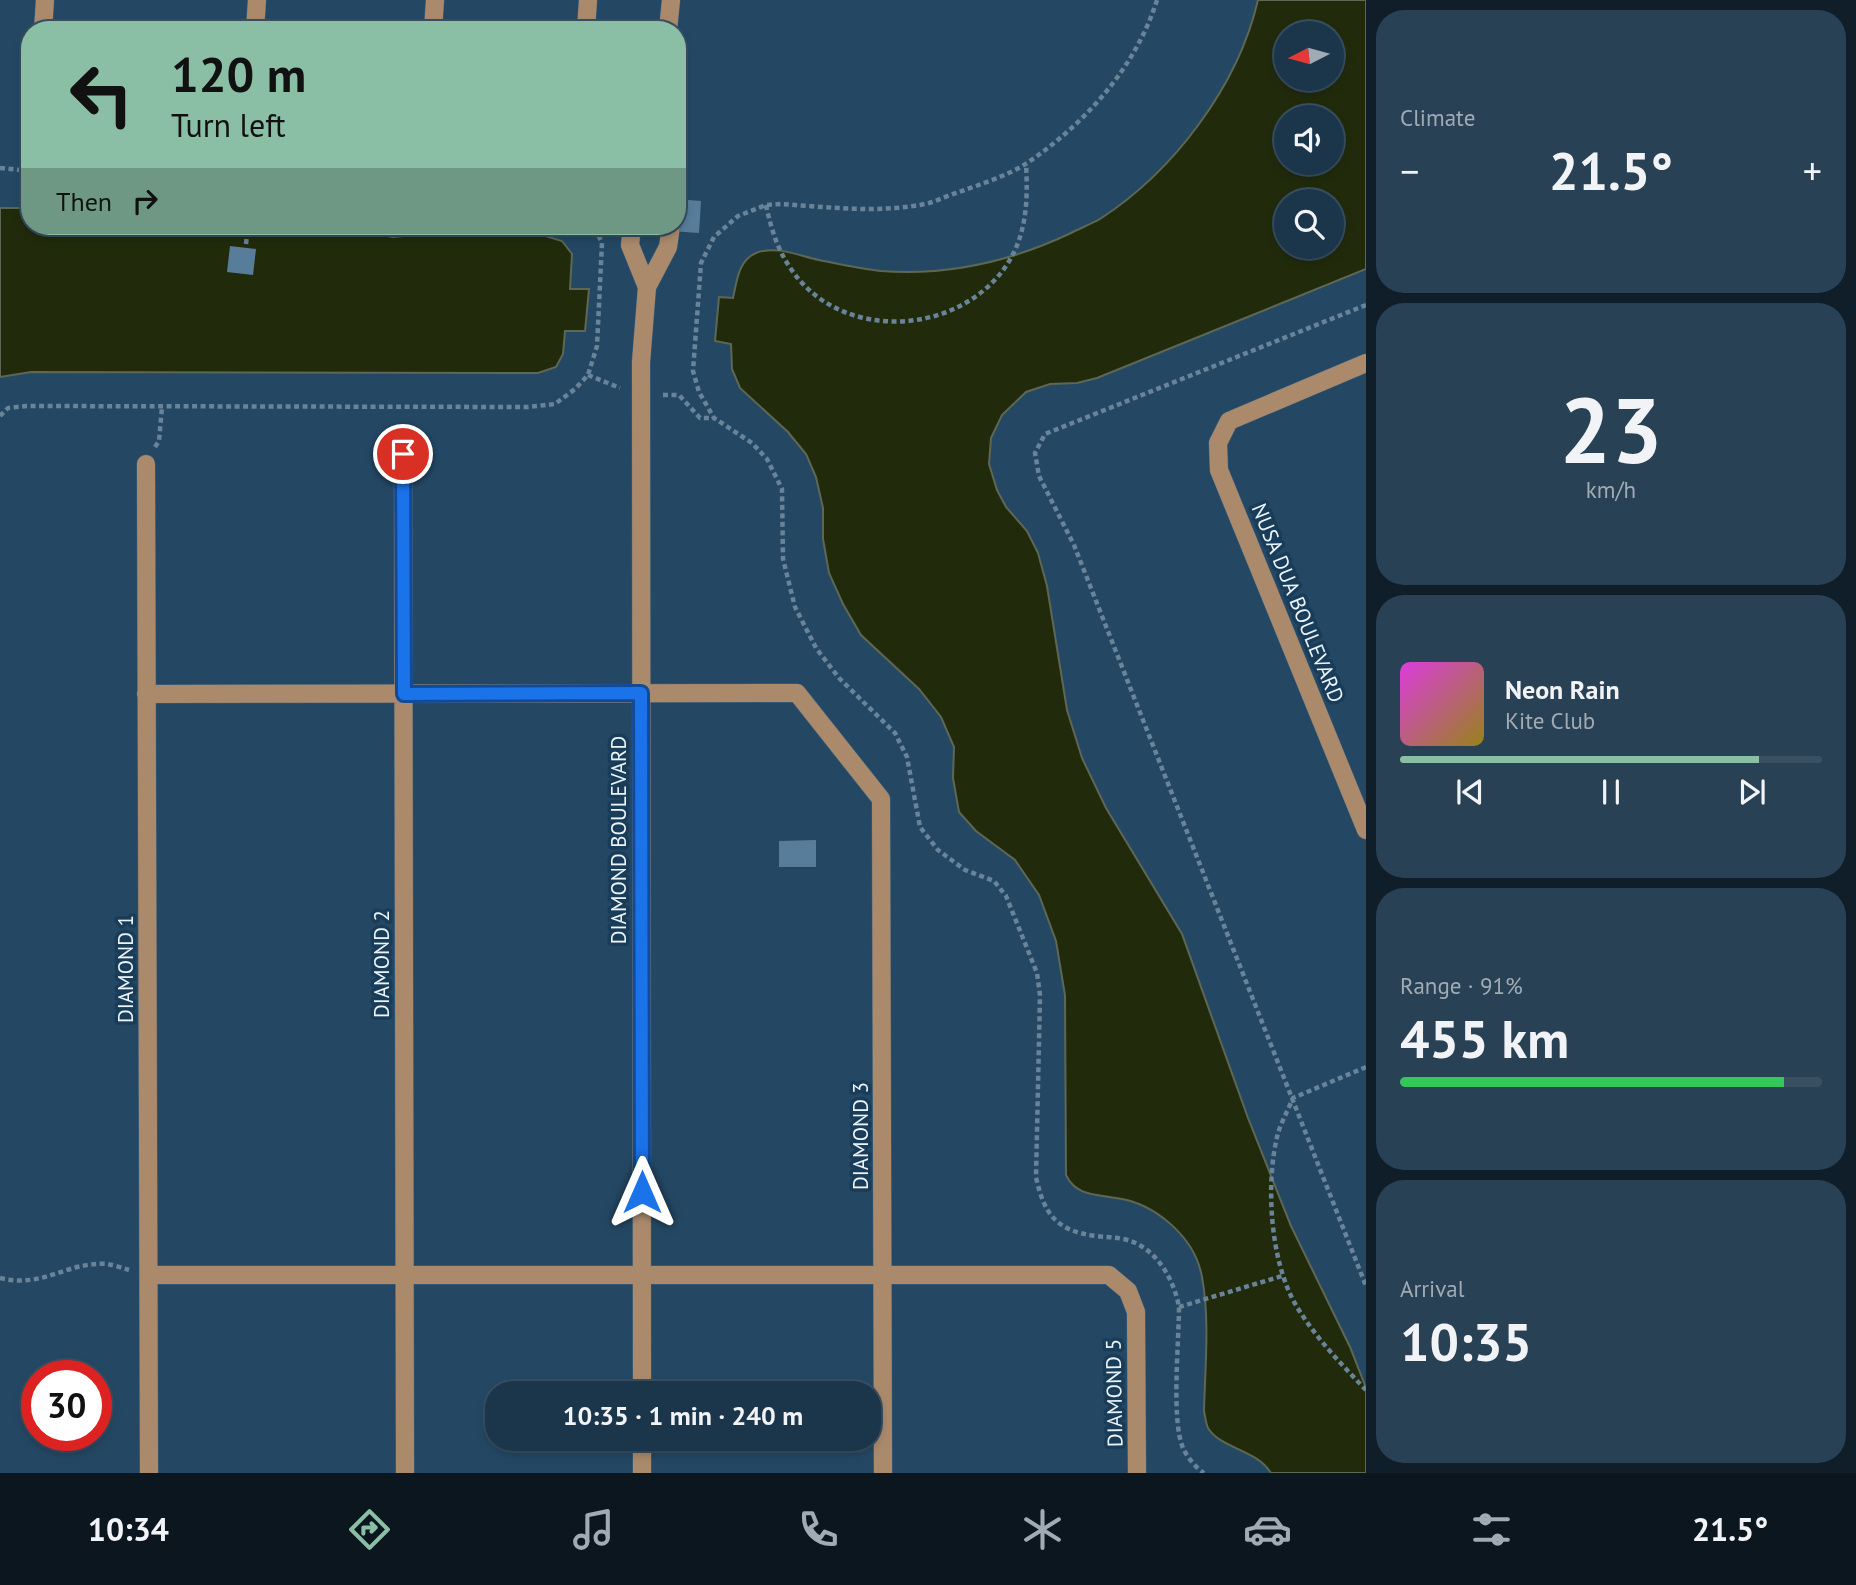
<!DOCTYPE html>
<html lang="en">
<head>
<meta charset="utf-8">
<style>
	:root { --surface:#1b364b; --page:#284155; --text:#f1f3f6; --muted:#a0abb5; --line:#395063; --accent:#8abfa5 }
	body { margin:0; font-family:"PT Sans",sans-serif; background:var(--page); color:var(--text); height:100vh; display:flex; flex-direction:column; font-size:26px; white-space:nowrap }
	* { box-sizing:border-box; margin:0 }
	p { font-size:23px; color:var(--muted) }
	.icon { flex:none; width:38px; height:38px; fill:none; stroke:currentColor; stroke-width:2; stroke-linecap:round; stroke-linejoin:round }
	.map { position:relative; flex:1; overflow:hidden }
	.side { display:flex; flex-direction:column; gap:10px; padding:10px; background:#0f1e29; width:490px }
	.side>* { flex:none }
	.top-card { position:absolute; left:21px; top:21px; width:665px; height:214px; border-radius:28px; box-shadow:0 4px 10px #0003,0 0 0 2px var(--line); background:#8abfa5; color:#111; overflow:hidden }
	.needle { width:46px; rotate:264deg }
	.buttons { position:absolute; left:1274px; top:21px; display:grid; gap:14px }
	.buttons a { display:grid; place-items:center; width:70px; height:70px; border-radius:50%; background:var(--surface); box-shadow:0 4px 10px #0003,0 0 0 2px var(--line); font-size:35px }
	.speed { position:absolute; left:21px; top:1360px; display:flex; gap:14px; font-size:35px; font-weight:700; text-align:center }
	.speed>* { display:grid; place-content:center; width:91px; height:91px; border-radius:50%; background:var(--surface); box-shadow:0 4px 10px #0003,0 0 0 2px var(--line); line-height:1 }
	.speed .limit { border:10px solid #d22; background:#fff; color:#111 }
	.pin { position:absolute; display:grid; place-items:center; width:60px; height:60px; color:#fff; margin:-30px; border:4px solid #fff; border-radius:50%; box-shadow:0 2px 7px #0007 }
	.me { position:absolute; width:77px; margin:-38px; rotate:0deg; stroke-linejoin:round; filter:drop-shadow(0 0 5px #0008) }
	.turn { display:flex; align-items:center; gap:24px; height:147px; padding:0 35px; font-size:32px }
	.turn .icon { width:91px; height:91px; stroke-width:2.5 }
	.turn b { display:block; font-size:49px; line-height:60px }
	.then { display:flex; align-items:center; height:66px; padding:0 35px; background:#0003; gap:14px; font-size:26px }
	.big { font-size:52px; font-weight:700; line-height:1.1 }
	.side .card { flex:1; display:flex; flex-direction:column; justify-content:center; gap:10px; min-width:0; padding:0 24px; border-radius:28px; background:var(--page) }
	.side .dial { align-items:center; gap:0 }
	.dial b { font-size:91px; line-height:1 }
	.song { display:flex; align-items:center; gap:21px }
	.cover { width:84px; height:84px; border-radius:10px; background:linear-gradient(135deg,hsl(300 70% 55%),hsl(50 70% 35%)) }
	.played { height:7px; border-radius:4px; background:linear-gradient(90deg,var(--accent) 85%,var(--line) 85%) }
	.keys { display:flex; justify-content:space-around; direction:ltr }
	.heat { display:flex; justify-content:space-between; align-items:center; font-size:38px; direction:ltr }
	.charge { height:10px; border-radius:5px; background:linear-gradient(90deg,#34c759 91%,var(--line) 0) }
	.trip { position:absolute; left:485px; top:1381px; width:396px; height:70px; border-radius:28px; background:var(--surface); box-shadow:0 4px 10px #0003,0 0 0 2px var(--line); font-weight:700; line-height:70px; text-align:center }
	.dock { display:flex; height:112px; justify-content:space-around; align-items:center; background:#0b161e; color:var(--muted) }
	.dock .icon { width:49px; height:49px }
	.dock .current { color:var(--accent) }
	.dock b { font-size:32px; color:var(--text) }
	main { display:flex; flex:1; min-height:0 }
	.map>svg:first-child { display:block }
	.water { fill:#212b0c; stroke:#5e6754; stroke-width:2; fill-rule:evenodd }
	.building { fill:#587d9b }
	.lines { fill:none; stroke-linecap:round; stroke-linejoin:round }
	.minor-casing { stroke:#44647c; stroke-width:19 }
	.path { stroke:#698398; stroke-width:4.5; stroke-dasharray:5 3.5; stroke-linecap:butt }
	.minor { stroke:#ab8a6c; stroke-width:18 }
	.route-casing { stroke:#114b97; stroke-width:18 }
	.route { stroke:#1a73e8; stroke-width:12 }
	.labels { text-anchor:middle; dominant-baseline:central; stroke-width:7; stroke-linejoin:round; paint-order:stroke }
	.street-label { font-size:21px; fill:#ecf4fb; stroke:#193d59 }
</style>
</head>
<body>
<main>
<div class="map">
<svg width="1366" height="1473" viewBox="0 0 1366 1473">
	<rect width="100%" height="100%" fill="#244864"/>
	<!-- water -->
	<path class="water" d="M 1258,0 L 1366,0 L 1366,269 L 1097,378 L 1077,383 L 1050,384 L 1026,392 L 1002,415 L 991,438 L 989,464 L 997,490 L 1006,507 L 1027,531 L 1038,553 L 1047,586 L 1067,710 L 1082,758 L 1106,808 L 1182,934 L 1248,1118 L 1291,1226 L 1350,1347 L 1366,1388 L 1366,1473 L 1271,1473 C 1256,1449 1221,1449 1208,1428 C 1206,1424 1205,1416 1204,1411 C 1205,1368 1210,1320 1202,1277 C 1195,1237 1155,1203 1116,1198 C 1095,1194 1076,1196 1066,1175 L 1065,995 L 1056,941 L 1039,895 L 1015,860 L 976,831 L 959,812 L 953,778 L 954,747 L 941,717 L 919,689 L 861,635 L 843,604 L 829,573 L 823,539 L 823,508 L 816,477 L 806,454 L 788,432 L 740,388 L 732,369 L 731,344 L 715,341 L 719,297 L 733,298 C 737,281 738,261 756,253 C 777,245 799,256 819,260 C 839,264 861,269 881,271 C 948,276 1012,261 1071,233 C 1081,228 1091,224 1100,219 C 1174,171 1238,86 1258,0 ZM 1286,33 L 1332,33 L 1332,79 L 1286,79 ZM 1286,117 L 1332,117 L 1332,163 L 1286,163 ZM 1286,201 L 1332,201 L 1332,247 L 1286,247 Z
		M 0,208 L 30,208 L 30,226 L 332,226 L 393,237 L 469,230 L 539,234 L 562,241 L 572,254 L 570,289 L 589,289 L 585,331 L 565,331 L 563,354 L 556,367 L 538,373 L 31,372 L 0,377 Z"/>
	<!-- building -->
	<path class="building" d="M 677,199 L 701,201 L 699,233 L 627,228 L 627,226 L 677,226 Z
		M 230,246 L 256,249 L 253,275 L 227,272 Z
		M 816,840 L 816,867 L 779,867 L 779,841 Z"/>
	<g class="lines">
		<!-- minor casing -->
		<g class="minor-casing">
			<path id="minor" d="M 43,30 L 45,0
				M 255,30 L 257,0
				M 433,30 L 435,0
				M 586,30 L 588,0
				M 668,30 L 671,0
				M 632,226 L 630,245 L 647,287
				M 1366,363 L 1229,421 L 1218,443 L 1219,470 L 1366,830
				M 403,454 L 405,1473
				M 146,464 L 149,1473
				M 146,694 L 797,693 L 881,799 L 883,1473
				M 149,1275 L 1109,1275 L 1128,1291 L 1136,1312 L 1137,1473
				M 642,1393 L 641,362 L 647,287 L 668,247 L 671,226
				M 642,1438 L 642,1473"/>
		</g>
		<!-- path -->
		<path class="path" d="M 1157,0 C 1136,67 1085,124 1027,163 C 1007,176 981,184 959,192 C 949,195 939,200 929,203 C 881,214 828,207 781,204 L 766,205 L 738,216 L 714,237 L 701,263 L 693,371 L 699,392 L 714,418 L 752,443 L 767,459 L 782,489 L 783,559 L 795,607 L 816,648 L 839,678 L 895,733 L 907,757 L 920,827 L 938,850 L 965,870 L 994,881 L 1006,896 L 1037,973 L 1040,995 L 1036,1177 C 1044,1214 1056,1231 1096,1236 C 1105,1237 1114,1237 1123,1239 C 1155,1245 1174,1279 1179,1307 C 1179,1342 1171,1420 1183,1448 C 1187,1457 1196,1468 1204,1473
			M 0,168 L 30,171
			M 766,205 C 771,228 777,249 791,269 C 840,342 957,337 1006,266 C 1027,235 1028,200 1026,164
			M 246,244 L 248,226
			M 1366,305 L 1045,434 L 1035,453 L 1039,476 L 1074,545 L 1366,1286
			M 588,375 L 620,388
			M 663,395 L 679,395 L 700,418 L 714,418
			M 0,416 L 8,408 L 26,406 L 528,407 L 555,404 L 575,389 L 588,375 L 597,346 L 602,243 L 594,226
			M 155,447 L 159,441 L 162,407
			M 1366,1067 L 1293,1098 C 1288,1110 1282,1121 1278,1133 C 1265,1183 1270,1263 1297,1307 C 1316,1338 1341,1364 1366,1390
			M 0,1278 C 42,1289 68,1261 107,1264 C 114,1265 122,1268 129,1270
			M 1179,1307 L 1282,1276"/>
		<!-- minor -->
		<use href="#minor" class="minor"/>
	</g>
	<g class="lines">
		<!-- route casing -->
		<g class="route-casing">
			<path id="route" d="M 403,454 L 404,694 L 641,693 L 642,1192"/>
		</g>
		<!-- route -->
		<use href="#route" class="route"/>
	</g>
	<g class="labels">
		<!-- street labels -->
		<g class="street-label">
			<text transform="translate(1298 603) rotate(68)">NUSA DUA BOULEVARD</text>
			<text transform="translate(618 840) rotate(-90)">DIAMOND BOULEVARD</text>
			<text transform="translate(381 964) rotate(-90)">DIAMOND 2</text>
			<text transform="translate(125 969) rotate(-90)">DIAMOND 1</text>
			<text transform="translate(860 1136) rotate(-90)">DIAMOND 3</text>
			<text transform="translate(1114 1393) rotate(-91)">DIAMOND 5</text>
		</g>
	</g>
</svg>
<div class="buttons">
<a><svg class="needle" viewBox="-14 -14 28 28"><path d="M0-13l5 13h-10z" fill="#e53935"/><path d="M0 13l5-13h-10z" fill="#a0abb5"/></svg></a>
<a><svg class="icon" aria-label="sound" viewBox="0 0 24 24"><path d="M4 9h4l5-4v14l-5-4H4zM17 9q2 3 0 6"/></svg></a>
<a><svg class="icon" aria-label="search" viewBox="0 0 24 24"><circle cx="10" cy="10" r="6"/><path d="M15 15l6 6"/></svg></a>
</div>
<div class="speed"><div class="limit">30</div></div>
<div class="pin" style="left:403px;top:454px;background:#d93025"><svg class="icon" aria-label="arrive" viewBox="0 0 24 24"><path d="M6 21V4h12l-3 4 3 4H6"/></svg></div>
<svg class="me" style="left:642px;top:1192px" viewBox="-20 -20 40 40"><path d="M0-17L14 15 0 8-14 15z" fill="#1a73e8" stroke="#fff" stroke-width="4"/></svg>
<div class="trip">10:35 · 1 min · 240 m</div>
<div class="top-card">
<div class="turn"><svg class="icon" aria-label="left" viewBox="0 0 24 24"><path d="M17 20v-9H6M10 6l-5 5 5 5"/></svg><div><b>120 m</b>Turn left</div></div>
<div class="then">Then<svg class="icon" aria-label="right" viewBox="0 0 24 24"><path d="M7 20v-9h11M14 6l5 5-5 5"/></svg></div>
</div>
</div>
<section class="side">
<div class="card"><p>Climate</p>
<div class="heat"><a>−</a><b class="big">21.5°</b><a>+</a></div>
</div>
<div class="card dial"><b>23</b><p>km/h</p></div>
<div class="card">
<div class="song"><i class="cover"></i><div><b>Neon Rain</b><p>Kite Club</p></div></div>
<div class="played"></div>
<div class="keys"><svg class="icon" aria-label="previous" viewBox="0 0 24 24"><path d="M18 5L8 12l10 7zM5 5v14"/></svg><svg class="icon" aria-label="pause" viewBox="0 0 24 24"><path d="M8 5v14M16 5v14"/></svg><svg class="icon" aria-label="next" viewBox="0 0 24 24"><path d="M6 5l10 7-10 7zM19 5v14"/></svg></div>
</div>
<div class="card"><p>Range · 91%</p><b class="big">455 km</b><div class="charge"></div></div>
<div class="card"><p>Arrival</p><b class="big">10:35</b></div>
</section>
</main>
<nav class="dock">
<b>10:34</b>
<svg class="icon current" aria-label="directions" viewBox="0 0 24 24"><path d="M12 3l9 9-9 9-9-9zM9 14v-3h6M13 9l2 2-2 2"/></svg>
<svg class="icon" aria-label="music" viewBox="0 0 24 24"><path d="M9 18V5l10-2v13"/><circle cx="6" cy="18" r="3"/><circle cx="16" cy="16" r="3"/></svg>
<svg class="icon" aria-label="phone" viewBox="0 0 24 24"><path d="M5 4h4l2 5-3 2q2 4 5 5l2-3 5 2v4C11 20 4 13 5 4z"/></svg>
<svg class="icon" aria-label="climate" viewBox="0 0 24 24"><path d="M12 3v18M4 7l16 10M4 17L20 7"/></svg>
<svg class="icon" aria-label="car" viewBox="0 0 24 24"><path d="M5 17H2v-5l4-1 3-4h7l3 4 3 1v5h-3M9 17h6M6 11h13"/><circle cx="7" cy="17" r="2"/><circle cx="17" cy="17" r="2"/></svg>
<svg class="icon" aria-label="filters" viewBox="0 0 24 24"><path d="M4 7h16M4 17h16"/><circle cx="9" cy="7" r="2"/><circle cx="15" cy="17" r="2"/></svg>
<b>21.5°</b>
</nav>
</body>
</html>
